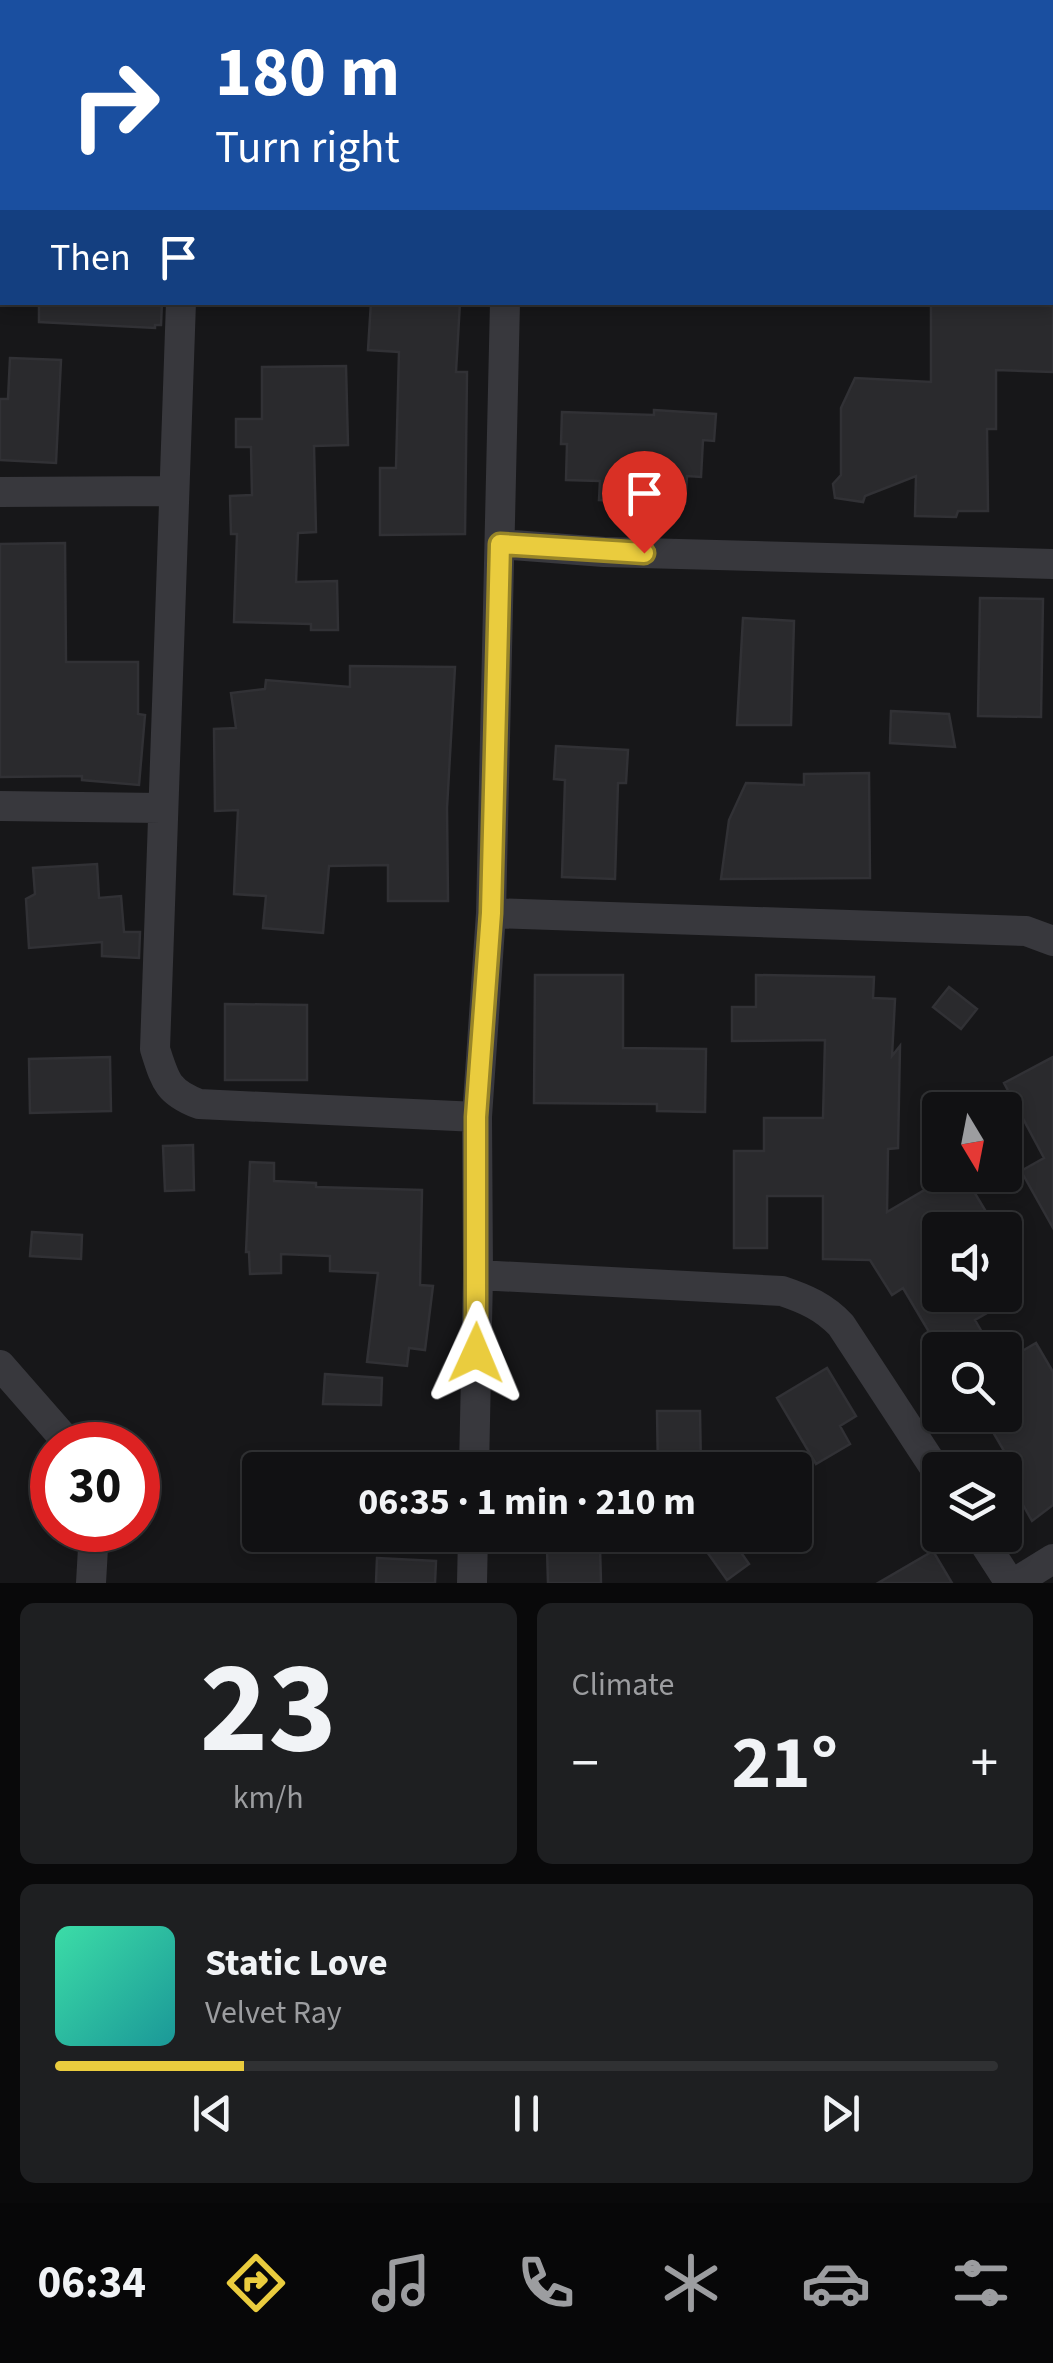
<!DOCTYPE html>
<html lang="en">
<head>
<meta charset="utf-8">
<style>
	:root { --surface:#111113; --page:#1e1f21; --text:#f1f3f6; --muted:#9c9da0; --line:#303133; --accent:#eacc3e }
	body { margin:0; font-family:"Source Sans 3",sans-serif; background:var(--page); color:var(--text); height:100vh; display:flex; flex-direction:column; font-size:38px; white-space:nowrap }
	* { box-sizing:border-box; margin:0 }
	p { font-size:32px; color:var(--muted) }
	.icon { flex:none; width:55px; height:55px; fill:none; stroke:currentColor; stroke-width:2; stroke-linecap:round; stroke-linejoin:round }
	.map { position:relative; height:1583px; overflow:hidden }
	.panel { display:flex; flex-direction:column; gap:20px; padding:20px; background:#09090a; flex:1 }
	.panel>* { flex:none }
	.guide { position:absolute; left:0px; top:0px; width:1055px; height:305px; box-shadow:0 5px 15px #0003,0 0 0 2px var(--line); background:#1a4fa0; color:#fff; overflow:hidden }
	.needle { width:65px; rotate:170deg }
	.tools { position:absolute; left:922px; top:1092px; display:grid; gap:20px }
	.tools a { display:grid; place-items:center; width:100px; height:100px; border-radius:10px; background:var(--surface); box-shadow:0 5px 15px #0003,0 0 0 2px var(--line); font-size:50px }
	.speed { position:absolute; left:30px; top:1422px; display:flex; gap:20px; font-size:50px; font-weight:700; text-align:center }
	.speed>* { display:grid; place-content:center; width:130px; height:130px; border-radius:50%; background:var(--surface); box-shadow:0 5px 15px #0003,0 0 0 2px var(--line); line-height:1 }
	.speed .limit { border:15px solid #d22; background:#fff; color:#111 }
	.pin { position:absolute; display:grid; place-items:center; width:85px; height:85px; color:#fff; margin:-102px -42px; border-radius:50% 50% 50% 0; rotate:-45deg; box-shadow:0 0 10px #0007 }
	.pin .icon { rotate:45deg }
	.me { position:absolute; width:110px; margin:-55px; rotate:1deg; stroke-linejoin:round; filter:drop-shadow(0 0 8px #0008) }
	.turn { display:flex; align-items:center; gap:35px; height:210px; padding:0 50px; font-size:45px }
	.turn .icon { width:130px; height:130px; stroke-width:2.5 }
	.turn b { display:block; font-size:70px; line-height:85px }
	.then { display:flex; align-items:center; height:95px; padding:0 50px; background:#0003; gap:20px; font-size:38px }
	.big { font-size:75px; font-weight:700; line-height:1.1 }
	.panel .tile { flex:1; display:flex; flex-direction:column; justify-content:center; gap:15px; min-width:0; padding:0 35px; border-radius:15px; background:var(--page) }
	.panel .dial { align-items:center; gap:0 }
	.dial b { font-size:130px; line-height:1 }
	.song { display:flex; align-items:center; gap:30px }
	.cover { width:120px; height:120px; border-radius:15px; background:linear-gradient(135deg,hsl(160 70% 55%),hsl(180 70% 35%)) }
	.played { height:10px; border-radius:5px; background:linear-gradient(90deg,var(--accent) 20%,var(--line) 20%) }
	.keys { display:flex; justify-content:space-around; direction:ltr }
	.heat { display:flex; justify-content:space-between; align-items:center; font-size:55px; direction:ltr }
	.panel .tiles { flex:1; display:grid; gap:20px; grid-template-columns:1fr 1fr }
	.tile:last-child { grid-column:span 2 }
	.trip { position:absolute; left:242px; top:1452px; width:570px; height:100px; border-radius:10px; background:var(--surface); box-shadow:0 5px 15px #0003,0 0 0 2px var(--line); font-weight:700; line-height:100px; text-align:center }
	.tab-bar { display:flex; height:160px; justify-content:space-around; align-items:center; background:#070708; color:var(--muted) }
	.tab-bar .icon { width:70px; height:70px }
	.tab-bar .selected { color:var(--accent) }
	.tab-bar b { font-size:45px; color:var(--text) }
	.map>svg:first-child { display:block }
	.building { fill:#2a2a2d; stroke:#313135; stroke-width:2.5 }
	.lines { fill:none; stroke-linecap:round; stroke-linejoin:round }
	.minor { stroke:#38383d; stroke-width:30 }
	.tertiary { stroke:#38383d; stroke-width:38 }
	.route-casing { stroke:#988528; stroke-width:25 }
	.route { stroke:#eacc3e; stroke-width:18 }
</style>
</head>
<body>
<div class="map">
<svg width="1053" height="1583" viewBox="0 0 1053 1583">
	<rect width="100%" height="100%" fill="#171719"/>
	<!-- building -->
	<path class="building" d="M 39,302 L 162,302 L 161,325 L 155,325 L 155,328 L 39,322 Z
		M 371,302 L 460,302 L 456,372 L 467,372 L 465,534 L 380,535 L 380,468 L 396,468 L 399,352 L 368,350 Z
		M 931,302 L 1053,302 L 1053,372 L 996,370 L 996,429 L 987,429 L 988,511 L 958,511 L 956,517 L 915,516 L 916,476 L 865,496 L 863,502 L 835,498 L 833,484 L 841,475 L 841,408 L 855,378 L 931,382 Z
		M 10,358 L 61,360 L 56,463 L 0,460 L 0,399 L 8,399 Z
		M 346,366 L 348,445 L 314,446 L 316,532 L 298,533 L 296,582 L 337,581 L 338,630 L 311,630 L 311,624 L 234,622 L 237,534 L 231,534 L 230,496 L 252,495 L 251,447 L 236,447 L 236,419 L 262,419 L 262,367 Z
		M 654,410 L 716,414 L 714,441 L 703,440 L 701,477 L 687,476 L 685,504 L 599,500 L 600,481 L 566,480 L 567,444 L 561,444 L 562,412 L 654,415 Z
		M 65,543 L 66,662 L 138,662 L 138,714 L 145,715 L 139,785 L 82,780 L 82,776 L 0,777 L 0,544 Z
		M 980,598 L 1043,599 L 1041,717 L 978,716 Z
		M 743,618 L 794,621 L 791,725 L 737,725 Z
		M 350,666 L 455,667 L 447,808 L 448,901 L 388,901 L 388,865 L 329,866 L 323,933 L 263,928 L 266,896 L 234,894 L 238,810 L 215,811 L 214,729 L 236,728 L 231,693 L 265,689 L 266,680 L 350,687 Z
		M 891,711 L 949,714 L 955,747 L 890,743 Z
		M 556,746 L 628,750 L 626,783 L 618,783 L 615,879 L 562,877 L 565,780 L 554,779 Z
		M 869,773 L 870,878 L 721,879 L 729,820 L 746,783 L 804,785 L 804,774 Z
		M 97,864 L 99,898 L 121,896 L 124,932 L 140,932 L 139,958 L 102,956 L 102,942 L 29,948 L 26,899 L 35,894 L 33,868 Z
		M 535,975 L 623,975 L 623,1048 L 706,1049 L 705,1112 L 657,1111 L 657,1104 L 534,1103 Z
		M 756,975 L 874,977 L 873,998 L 895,999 L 892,1056 L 900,1046 L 898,1148 L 888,1149 L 887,1212 L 950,1175 L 964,1175 L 997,1230 L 940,1230 L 940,1295 L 1018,1295 L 975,1320 L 983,1334 L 963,1346 L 954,1331 L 935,1342 L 903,1288 L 892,1295 L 870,1260 L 823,1259 L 823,1196 L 767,1196 L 767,1248 L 734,1248 L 734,1151 L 764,1151 L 764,1118 L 823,1118 L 825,1040 L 732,1041 L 732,1007 L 756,1007 Z
		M 949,987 L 977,1009 L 961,1029 L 933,1007 Z
		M 225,1004 L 307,1005 L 307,1080 L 225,1080 Z
		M 110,1057 L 111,1111 L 30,1113 L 29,1059 Z
		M 1053,1057 L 1053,1228 L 1021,1171 L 1044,1158 L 1004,1083 Z
		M 193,1145 L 194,1190 L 165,1191 L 163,1146 Z
		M 250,1162 L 274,1163 L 274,1181 L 316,1183 L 316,1187 L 422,1190 L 420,1285 L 433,1286 L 425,1350 L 409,1348 L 407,1366 L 367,1362 L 378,1273 L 330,1271 L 330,1256 L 281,1254 L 281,1273 L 250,1274 L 249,1252 L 246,1252 Z
		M 32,1232 L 82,1235 L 81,1259 L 30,1256 Z
		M 1036,1343 L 1053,1372 L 1053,1505 L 1032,1521 L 1008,1478 L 1017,1473 L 983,1415 L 1005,1415 L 1005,1361 Z
		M 827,1368 L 856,1416 L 840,1426 L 850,1444 L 816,1464 L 777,1398 Z
		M 325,1374 L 382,1378 L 381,1405 L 323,1404 Z
		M 657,1411 L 700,1411 L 701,1470 L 658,1470 Z
		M 695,1535 L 729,1535 L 749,1564 L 727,1580 Z
		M 600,1547 L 601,1583 L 548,1583 L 547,1548 Z
		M 933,1551 L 952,1583 L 878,1583 Z
		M 377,1558 L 436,1561 L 435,1583 L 376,1583 Z"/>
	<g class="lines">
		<!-- minor -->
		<path class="minor" d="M 181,302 L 155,1049 C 165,1080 167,1092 199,1104 L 477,1117
			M 0,492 L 174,491
			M 500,544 L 604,552 L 1053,564
			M 0,806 L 161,808
			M 491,913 L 1026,931 L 1053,941
			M 478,1275 L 782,1291 C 806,1299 824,1307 841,1325 L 940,1476
			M 0,1365 L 70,1445
			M 474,1470 L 478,1275 L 477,1117 L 491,913 L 505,302
			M 979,1535 L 1010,1583
			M 91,1583 L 94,1530
			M 472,1583 L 473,1535
			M 1014,1583 L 1053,1559"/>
		<!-- tertiary -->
		<path class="tertiary" d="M 0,136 L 2,137
			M 1052,178 L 1053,178"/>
	</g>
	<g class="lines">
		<!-- route casing -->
		<g class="route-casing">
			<path id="route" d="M 476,1353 L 476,1117 L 491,913 L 500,544 L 644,553"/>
		</g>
		<!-- route -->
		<use href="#route" class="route"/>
	</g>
</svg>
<div class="tools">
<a><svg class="needle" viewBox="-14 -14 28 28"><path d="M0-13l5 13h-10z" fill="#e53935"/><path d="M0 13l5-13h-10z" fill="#9c9da0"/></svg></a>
<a><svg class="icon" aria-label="sound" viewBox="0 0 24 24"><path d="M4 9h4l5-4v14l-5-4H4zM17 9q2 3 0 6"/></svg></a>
<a><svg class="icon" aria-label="search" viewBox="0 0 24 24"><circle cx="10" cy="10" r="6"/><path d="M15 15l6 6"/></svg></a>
<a><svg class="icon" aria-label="layers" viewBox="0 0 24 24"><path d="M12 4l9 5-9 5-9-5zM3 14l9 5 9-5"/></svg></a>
</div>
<div class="speed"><div class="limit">30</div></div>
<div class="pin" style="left:644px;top:553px;background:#d93025"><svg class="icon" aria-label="arrive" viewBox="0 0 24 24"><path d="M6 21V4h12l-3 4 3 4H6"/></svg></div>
<svg class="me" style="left:476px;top:1353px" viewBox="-20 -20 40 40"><path d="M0-17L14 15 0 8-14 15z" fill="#eacc3e" stroke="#fff" stroke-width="4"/></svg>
<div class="trip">06:35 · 1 min · 210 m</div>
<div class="guide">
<div class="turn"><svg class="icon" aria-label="right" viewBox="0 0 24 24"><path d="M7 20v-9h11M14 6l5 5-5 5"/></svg><div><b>180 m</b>Turn right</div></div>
<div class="then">Then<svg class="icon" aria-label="arrive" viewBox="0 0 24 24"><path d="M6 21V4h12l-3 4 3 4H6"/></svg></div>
</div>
</div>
<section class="panel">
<div class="tiles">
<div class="tile dial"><b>23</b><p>km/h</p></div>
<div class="tile"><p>Climate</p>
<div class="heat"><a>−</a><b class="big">21°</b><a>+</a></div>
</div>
<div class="tile">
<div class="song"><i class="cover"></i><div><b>Static Love</b><p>Velvet Ray</p></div></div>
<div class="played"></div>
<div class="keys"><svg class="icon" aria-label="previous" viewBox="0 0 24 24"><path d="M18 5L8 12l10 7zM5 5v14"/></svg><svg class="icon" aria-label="pause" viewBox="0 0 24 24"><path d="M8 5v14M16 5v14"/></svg><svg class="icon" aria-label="next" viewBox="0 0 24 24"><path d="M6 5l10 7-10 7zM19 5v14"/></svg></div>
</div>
</div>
</section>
<nav class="tab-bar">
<b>06:34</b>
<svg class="icon selected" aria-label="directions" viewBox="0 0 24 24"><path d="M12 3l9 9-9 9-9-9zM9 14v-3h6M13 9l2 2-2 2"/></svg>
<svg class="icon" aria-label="music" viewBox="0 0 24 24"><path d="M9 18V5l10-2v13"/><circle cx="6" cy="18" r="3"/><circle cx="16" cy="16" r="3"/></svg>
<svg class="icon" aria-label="phone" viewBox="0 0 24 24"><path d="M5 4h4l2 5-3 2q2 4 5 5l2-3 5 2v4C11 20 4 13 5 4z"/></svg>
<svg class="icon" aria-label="climate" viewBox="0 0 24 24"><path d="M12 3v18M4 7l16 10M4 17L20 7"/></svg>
<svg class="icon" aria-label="car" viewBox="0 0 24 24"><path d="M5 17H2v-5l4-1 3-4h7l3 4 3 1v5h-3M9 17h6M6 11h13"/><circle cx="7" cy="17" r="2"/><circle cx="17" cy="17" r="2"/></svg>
<svg class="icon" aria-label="filters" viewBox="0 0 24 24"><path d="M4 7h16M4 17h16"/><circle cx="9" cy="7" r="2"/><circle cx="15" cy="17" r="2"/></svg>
</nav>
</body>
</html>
